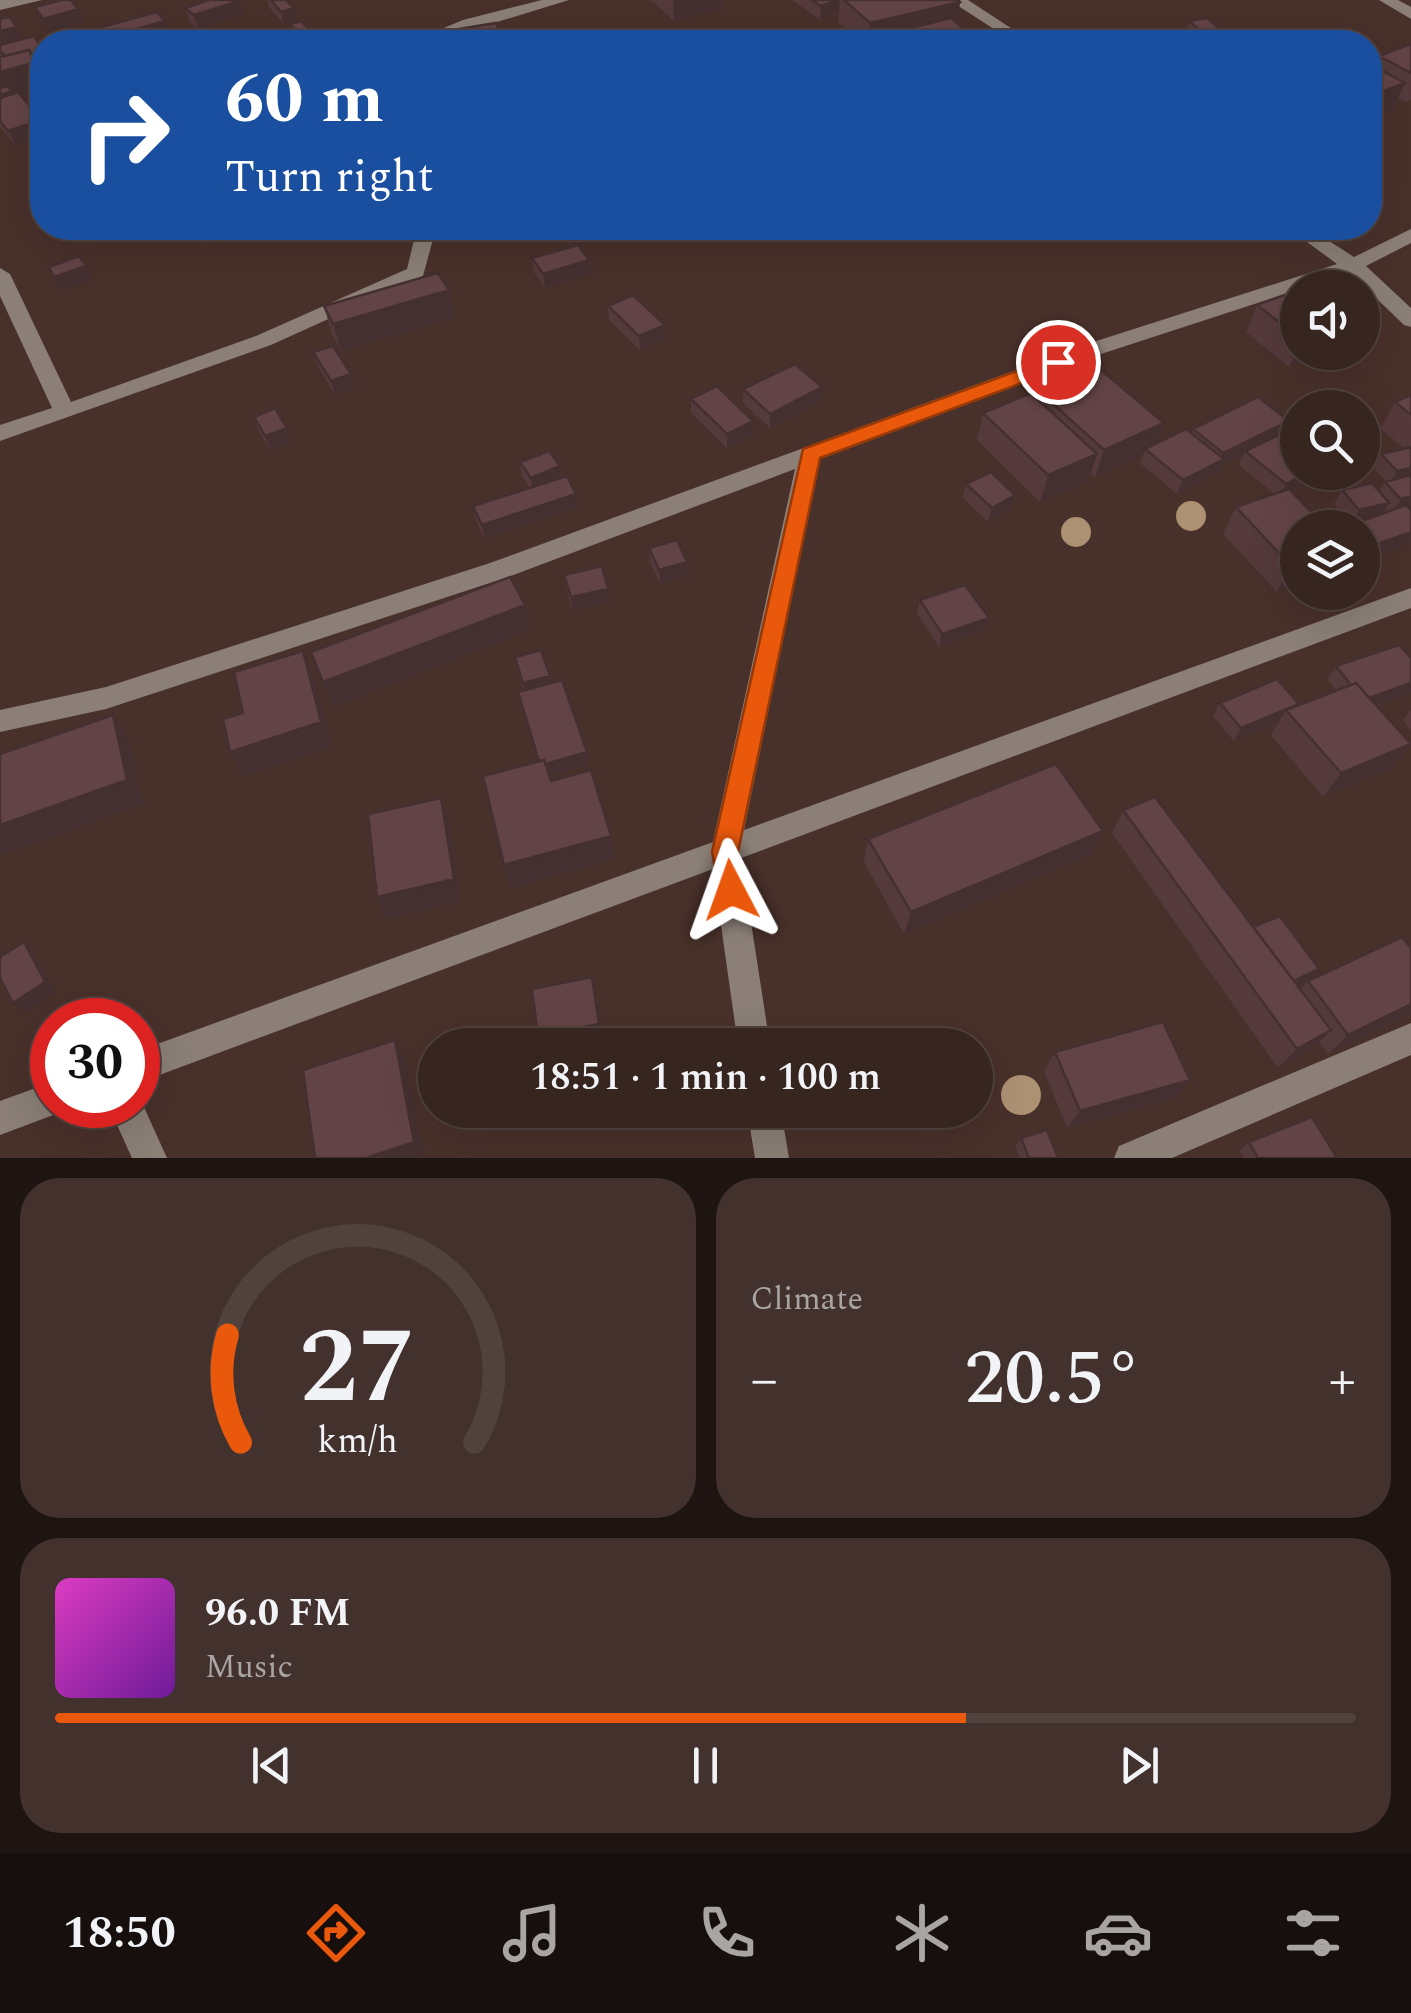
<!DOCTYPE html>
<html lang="en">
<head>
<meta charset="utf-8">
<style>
	:root { --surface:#372520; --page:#42312d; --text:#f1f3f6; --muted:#aaa5a5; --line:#51423e; --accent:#ea580c }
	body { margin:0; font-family:Spectral,serif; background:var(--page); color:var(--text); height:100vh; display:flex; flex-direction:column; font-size:38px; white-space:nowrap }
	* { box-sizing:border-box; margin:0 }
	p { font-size:32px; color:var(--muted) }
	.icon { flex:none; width:55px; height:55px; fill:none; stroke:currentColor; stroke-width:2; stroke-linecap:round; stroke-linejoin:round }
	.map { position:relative; height:1158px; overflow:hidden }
	.sheet { display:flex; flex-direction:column; gap:20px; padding:20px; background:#1e1412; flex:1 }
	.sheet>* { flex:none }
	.banner { position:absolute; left:30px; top:30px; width:1352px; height:210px; border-radius:40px; box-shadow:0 10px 40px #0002,0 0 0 2px var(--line); background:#1a4fa0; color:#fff; overflow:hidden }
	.buttons { position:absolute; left:1280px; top:270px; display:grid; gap:20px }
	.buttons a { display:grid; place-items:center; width:100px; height:100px; border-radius:50%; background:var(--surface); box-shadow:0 10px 40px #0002,0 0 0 2px var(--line); font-size:50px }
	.speed { position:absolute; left:30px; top:998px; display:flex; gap:20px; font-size:50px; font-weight:700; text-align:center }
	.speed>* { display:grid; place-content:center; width:130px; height:130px; border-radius:50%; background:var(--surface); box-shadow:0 10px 40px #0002,0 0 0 2px var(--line); line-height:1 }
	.speed .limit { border:15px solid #d22; background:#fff; color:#111 }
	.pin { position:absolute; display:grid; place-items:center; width:85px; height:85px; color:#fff; margin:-42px; border:5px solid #fff; border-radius:50%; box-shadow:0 2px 10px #0007 }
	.me { position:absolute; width:110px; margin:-55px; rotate:356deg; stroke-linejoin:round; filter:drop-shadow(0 0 8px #0008) }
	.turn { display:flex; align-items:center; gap:35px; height:210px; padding:0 30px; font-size:45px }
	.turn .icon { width:130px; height:130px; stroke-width:2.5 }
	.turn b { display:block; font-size:70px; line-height:85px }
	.big { font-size:75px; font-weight:600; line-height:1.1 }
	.sheet .widget { flex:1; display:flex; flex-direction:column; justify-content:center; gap:15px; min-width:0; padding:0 35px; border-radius:40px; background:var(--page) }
	.sheet .dial { align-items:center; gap:0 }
	.dial svg { height:260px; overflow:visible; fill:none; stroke:var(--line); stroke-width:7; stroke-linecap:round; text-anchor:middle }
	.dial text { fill:var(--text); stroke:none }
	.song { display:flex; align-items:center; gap:30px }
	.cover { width:120px; height:120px; border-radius:15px; background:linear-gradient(135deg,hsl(310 70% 55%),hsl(280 70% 35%)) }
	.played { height:10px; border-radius:5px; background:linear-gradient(90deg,var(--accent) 70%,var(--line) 70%) }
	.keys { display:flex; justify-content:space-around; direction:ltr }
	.heat { display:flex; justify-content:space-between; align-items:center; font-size:55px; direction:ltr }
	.sheet .tiles { flex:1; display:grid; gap:20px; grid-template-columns:1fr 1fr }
	.widget:last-child { grid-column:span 2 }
	.trip { position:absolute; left:418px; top:1028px; width:575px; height:100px; border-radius:50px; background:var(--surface); box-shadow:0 10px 40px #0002,0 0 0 2px var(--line); font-weight:600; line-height:100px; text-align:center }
	.dock { display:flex; height:160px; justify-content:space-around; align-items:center; background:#160f0d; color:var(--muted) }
	.dock .icon { width:70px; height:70px }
	.dock .selected { color:var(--accent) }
	.dock b { font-size:45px; color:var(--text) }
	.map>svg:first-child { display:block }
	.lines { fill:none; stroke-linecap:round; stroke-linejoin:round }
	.minor { fill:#8b7f77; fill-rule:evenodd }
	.tree { fill:#ad9173 }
	.wall { fill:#553a3c }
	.shaded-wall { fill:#453031 }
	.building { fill:#634446; stroke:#453031; stroke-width:2.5 }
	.route { fill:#ea580c; stroke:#983908; stroke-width:2.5 }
</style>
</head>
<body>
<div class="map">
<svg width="1411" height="1158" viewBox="0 0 1411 1158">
	<rect width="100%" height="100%" fill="#49312b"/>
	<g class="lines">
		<!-- minor -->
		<path class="minor" d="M 0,0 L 42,0 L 0,10 Z
			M 542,0 L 569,0 L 432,42 L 410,42 L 463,20 Z
			M 949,0 L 968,0 L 1032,42 L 1014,42 Z
			M 1379,0 L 1398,0 L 1411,7 L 1411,19 Z
			M 417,228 L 436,228 L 423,276 L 271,345 L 0,441 L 0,425 L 52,408 L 0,296 L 0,268 L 10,274 L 71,402 L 256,336 L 407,269 Z
			M 1288,228 L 1309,228 L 1354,257 L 1411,229 L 1411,243 L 1366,266 L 1411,308 L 1411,327 L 1404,325 L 1350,273 L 1101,354 L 820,459 L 744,830 L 1411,588 L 1411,608 L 741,858 L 770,1045 L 738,1045 L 713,869 L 138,1083 L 138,1051 L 713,842 L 795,469 L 508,577 L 106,709 L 0,732 L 0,710 L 106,687 L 490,563 L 1087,344 L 1337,264 Z
			M 1411,1023 L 1411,1055 L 1172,1158 L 1114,1158 L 1119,1146 Z
			M 52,1082 L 52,1105 L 66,1105 L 64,1111 L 0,1135 L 0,1101 Z
			M 138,1094 L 167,1158 L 132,1158 L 108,1105 L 138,1105 Z
			M 747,1110 L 781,1110 L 789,1158 L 755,1158 Z"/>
	</g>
	<!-- trees -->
	<g class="tree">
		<circle cx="1191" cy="516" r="15"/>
		<circle cx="1076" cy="532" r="15"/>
		<circle cx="1021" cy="1095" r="20"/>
	</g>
	<!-- wall -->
	<path class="wall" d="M 267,0 L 286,0 L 294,8 L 297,21 L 284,25 L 269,7 Z
		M 651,0 L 722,0 L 722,8 L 674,21 Z
		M 792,0 L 958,0 L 960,2 L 957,22 L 963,31 L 990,42 L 861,42 L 838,22 L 839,13 L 820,19 Z
		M 185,8 L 243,14 L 198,29 L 189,21 Z
		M 0,19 L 16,27 L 21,40 L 40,45 L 42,44 L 42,70 L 39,71 L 42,79 L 42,89 L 20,95 L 42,123 L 42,136 L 15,145 L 0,127 Z
		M 1189,21 L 1236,42 L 1195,42 L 1185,34 Z
		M 290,24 L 321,42 L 298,42 L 293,37 Z
		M 1411,44 L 1411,100 L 1406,102 L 1398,98 L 1393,109 L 1370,118 L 1370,64 L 1374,66 L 1379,56 Z
		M 190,228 L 253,228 L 203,245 Z
		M 532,258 L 589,260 L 591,274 L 545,288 L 534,272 Z
		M 1298,290 L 1298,352 L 1289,367 L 1246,332 L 1257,305 Z
		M 324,306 L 454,317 L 341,351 L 332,334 Z
		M 608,306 L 665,325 L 665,340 L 640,350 L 609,320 Z
		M 313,352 L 351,374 L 355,388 L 335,395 L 318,366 Z
		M 1032,385 L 1156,444 L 1191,433 L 1193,429 L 1289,421 L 1283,433 L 1328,472 L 1291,491 L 1298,584 L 1277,592 L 1223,534 L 1236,507 L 1274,494 L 1239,465 L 1244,454 L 1222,465 L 1218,473 L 1177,494 L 1140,463 L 1143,455 L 1095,477 L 1091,473 L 1088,481 L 1040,502 L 977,440 L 983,413 L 1029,394 Z
		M 822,387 L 821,401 L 770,428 L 743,403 L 743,389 Z
		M 1411,395 L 1411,508 L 1362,560 L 1362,528 L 1347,528 L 1362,521 L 1351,524 L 1334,504 L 1342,490 L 1379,492 L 1386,481 L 1373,468 L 1381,454 L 1404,448 L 1380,429 L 1395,402 Z
		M 691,399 L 753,421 L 753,435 L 727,448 L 691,413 Z
		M 254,417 L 292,442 L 270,450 L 259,431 Z
		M 520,462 L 560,466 L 561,478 L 578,508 L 485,539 L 476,520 L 473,506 L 530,488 L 522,476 Z
		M 966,484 L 1015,495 L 1012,509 L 988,522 L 963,498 Z
		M 649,548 L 687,576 L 660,583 L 650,562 Z
		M 564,575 L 609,602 L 573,611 L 566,588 Z
		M 920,600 L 989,618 L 985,631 L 939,647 L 917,614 Z
		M 515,657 L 550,676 L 552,683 L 587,752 L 589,765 L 549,776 L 551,781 L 614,859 L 510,888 L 504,865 L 538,761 L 521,705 L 518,692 L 524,691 Z
		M 1336,666 L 1411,693 L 1376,705 L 1411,744 L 1392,768 L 1323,797 L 1271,735 L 1279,722 L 1234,741 L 1213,716 L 1220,703 L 1298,705 L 1336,690 L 1327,679 Z
		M 1411,710 L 1411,731 L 1403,720 Z
		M 1123,810 L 1253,927 L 1319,969 L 1309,980 L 1297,985 L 1300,990 L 1308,981 L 1411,948 L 1411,1014 L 1328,1054 L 1319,1042 L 1311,1050 L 1278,1068 L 1112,833 Z
		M 868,839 L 1091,854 L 904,934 L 864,862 Z
		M 1055,1052 L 1175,1098 L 1067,1128 L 1044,1071 Z
		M 466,1110 L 513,1110 L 485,1134 Z
		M 1021,1138 L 1058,1158 L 1020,1158 L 1015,1146 Z
		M 1249,1142 L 1337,1158 L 1244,1158 L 1239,1151 Z"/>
	<!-- shaded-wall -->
	<path class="shaded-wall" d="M 673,0 L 722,0 L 722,8 L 674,21 Z
		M 840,0 L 839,13 L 820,19 L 821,6 Z
		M 239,1 L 243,14 L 198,29 L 194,15 Z
		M 960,2 L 956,27 L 874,37 L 873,42 L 868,42 L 870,23 Z
		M 294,8 L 297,21 L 284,25 L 281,12 Z
		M 78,9 L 83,22 L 48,32 L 43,19 Z
		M 165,21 L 172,42 L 91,42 Z
		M 16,27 L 21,41 L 0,46 L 0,31 Z
		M 963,28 L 961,41 L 906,42 Z
		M 502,36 L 503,42 L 460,42 Z
		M 42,55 L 42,70 L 39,71 L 42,79 L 42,89 L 14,97 L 0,110 L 0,72 L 11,64 Z
		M 1405,83 L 1393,109 L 1370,118 L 1370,96 Z
		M 41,120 L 42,136 L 15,145 L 8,131 Z
		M 197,228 L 253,228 L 203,245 Z
		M 589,260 L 591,274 L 545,288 L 543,274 Z
		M 86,266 L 92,280 L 61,291 L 54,277 Z
		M 449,290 L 454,317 L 341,351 L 333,324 Z
		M 665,325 L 665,340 L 640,350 L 639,336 Z
		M 1298,348 L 1298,352 L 1325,352 L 1289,367 Z
		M 351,374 L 355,388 L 335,395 L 331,381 Z
		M 822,387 L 821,401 L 770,428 L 770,414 Z
		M 753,421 L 753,435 L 727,448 L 727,434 Z
		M 1289,421 L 1282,435 L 1245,451 L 1244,454 L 1222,465 L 1218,473 L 1177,494 L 1183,480 L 1220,461 L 1223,453 Z
		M 1164,423 L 1154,450 L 1145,449 L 1143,455 L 1095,477 L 1104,450 Z
		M 287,428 L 292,442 L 270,450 L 265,436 Z
		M 1097,454 L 1088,481 L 1040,502 L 1048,475 Z
		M 560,466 L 561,480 L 533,492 L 531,478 Z
		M 1411,468 L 1411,480 L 1389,485 L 1397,471 Z
		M 1308,472 L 1328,472 L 1279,498 L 1286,484 Z
		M 576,494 L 578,508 L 485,539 L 482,525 Z
		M 1015,495 L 1012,509 L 988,522 L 992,508 Z
		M 1411,496 L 1411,508 L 1392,513 L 1401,499 Z
		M 1389,503 L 1381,517 L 1351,524 L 1359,510 Z
		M 1411,532 L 1411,543 L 1362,560 L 1369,547 Z
		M 687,562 L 687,576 L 660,583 L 659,570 Z
		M 1298,564 L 1298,584 L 1277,592 L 1291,566 Z
		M 608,589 L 609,602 L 573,611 L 571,597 Z
		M 525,605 L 530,630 L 333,707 L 323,682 Z
		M 989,618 L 985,631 L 939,647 L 942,634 Z
		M 303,651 L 314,677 L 332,747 L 243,776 L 230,752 Z
		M 550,676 L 552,689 L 526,696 L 523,683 Z
		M 1411,683 L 1411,693 L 1355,712 L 1364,699 Z
		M 1286,710 L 1279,722 L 1234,741 L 1241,728 Z
		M 113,715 L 129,740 L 143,804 L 0,856 L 0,825 Z
		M 1411,744 L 1392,768 L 1323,797 L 1341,773 Z
		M 587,752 L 589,765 L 543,778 L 541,765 Z
		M 441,798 L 449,821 L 461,901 L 387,919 L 377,897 Z
		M 1103,831 L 1091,854 L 904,934 L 911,912 Z
		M 611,836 L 614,859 L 510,888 L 504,865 Z
		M 24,942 L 34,953 L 56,993 L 24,1013 L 13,1003 Z
		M 1319,969 L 1309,980 L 1276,996 L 1285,985 Z
		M 592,977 L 600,1034 L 541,1045 L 538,1036 Z
		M 1411,1004 L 1411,1014 L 1328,1054 L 1348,1035 Z
		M 1331,1030 L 1311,1050 L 1278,1068 L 1297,1049 Z
		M 395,1040 L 405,1059 L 424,1158 L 366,1158 Z
		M 1190,1080 L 1175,1098 L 1067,1128 L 1080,1111 Z
		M 499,1110 L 513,1110 L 485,1134 L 481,1125 Z"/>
	<!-- building -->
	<path class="building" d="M 62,0 L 71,0 L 78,9 L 43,19 L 35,7 Z
		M 209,0 L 238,0 L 239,1 L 194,15 L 185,8 Z
		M 271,0 L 286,0 L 294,8 L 281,12 Z
		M 812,0 L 838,0 L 821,6 Z
		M 844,0 L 958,0 L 960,2 L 870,23 Z
		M 157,12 L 165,21 L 91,42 L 47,42 Z
		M 10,17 L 16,27 L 0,31 L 0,19 Z
		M 951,18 L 963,28 L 930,36 L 922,30 L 879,42 L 874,37 Z
		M 1207,18 L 1236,42 L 1214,42 L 1189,21 Z
		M 301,21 L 321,42 L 307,42 L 290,24 Z
		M 496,23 L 502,36 L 459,42 L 453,30 Z
		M 971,28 L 990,42 L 938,42 L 934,39 Z
		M 922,30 L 938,42 L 877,42 Z
		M 434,35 L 439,42 L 423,42 L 419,38 Z
		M 34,36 L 40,45 L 41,44 L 42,55 L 33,58 L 29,50 L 5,56 L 0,51 L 0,45 Z
		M 1411,44 L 1411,73 L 1379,56 Z
		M 29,50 L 36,62 L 0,72 L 0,57 Z
		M 1370,64 L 1405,83 L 1370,96 Z
		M 7,86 L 12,91 L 0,95 L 0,88 Z
		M 18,92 L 41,120 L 8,131 L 0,121 L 0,98 Z
		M 578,245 L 589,260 L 543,274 L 532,258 Z
		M 79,256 L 86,266 L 54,277 L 49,267 Z
		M 438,273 L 449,290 L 333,324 L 324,306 Z
		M 1298,290 L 1298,337 L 1257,305 Z
		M 633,295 L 665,325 L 639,336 L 608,306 Z
		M 333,346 L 351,374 L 331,381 L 313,352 Z
		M 1090,361 L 1164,423 L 1104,450 L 1032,385 Z
		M 795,364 L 822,387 L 770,414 L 743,389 Z
		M 717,386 L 753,421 L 727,434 L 691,399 Z
		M 1031,393 L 1097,454 L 1048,475 L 983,413 Z
		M 1411,395 L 1411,415 L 1395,402 Z
		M 1258,397 L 1289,421 L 1223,453 L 1193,429 Z
		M 275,408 L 287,428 L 265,436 L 254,417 Z
		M 1296,427 L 1298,428 L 1298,472 L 1308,472 L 1286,484 L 1245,451 Z
		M 1186,429 L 1224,459 L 1183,480 L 1145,449 Z
		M 1411,447 L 1411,468 L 1397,471 L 1381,454 Z
		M 549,451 L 560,466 L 531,478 L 520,462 Z
		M 991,472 L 1015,495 L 992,508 L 966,484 Z
		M 1411,475 L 1411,496 L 1401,499 L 1385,482 Z
		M 567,476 L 576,494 L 482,525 L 473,506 Z
		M 1372,483 L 1389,503 L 1359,510 L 1342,490 Z
		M 1289,489 L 1327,528 L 1298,528 L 1298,564 L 1291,566 L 1236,507 Z
		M 1406,505 L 1411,510 L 1411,532 L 1369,547 L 1362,541 L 1362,528 L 1348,526 Z
		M 677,540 L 687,562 L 659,570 L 649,548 Z
		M 602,566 L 608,589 L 571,597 L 564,575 Z
		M 510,577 L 525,605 L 323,682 L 311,652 Z
		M 965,585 L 989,618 L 942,634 L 920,600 Z
		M 1399,645 L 1411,658 L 1411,683 L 1369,698 L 1356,683 L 1351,685 L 1336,666 Z
		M 541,650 L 550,676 L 523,683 L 515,657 Z
		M 303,651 L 321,722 L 230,752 L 223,719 L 243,713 L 234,672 Z
		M 1277,679 L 1299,704 L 1241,728 L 1220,703 Z
		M 562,680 L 587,752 L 546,764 L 544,760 L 539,761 L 518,692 Z
		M 1356,683 L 1411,744 L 1341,773 L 1286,710 Z
		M 113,715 L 127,780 L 0,825 L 0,754 Z
		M 544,760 L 551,781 L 591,770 L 611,836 L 504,865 L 483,776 Z
		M 1056,764 L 1103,831 L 911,912 L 868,839 Z
		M 1155,797 L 1331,1030 L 1297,1049 L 1123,810 Z
		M 441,798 L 454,879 L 377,897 L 368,814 Z
		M 1280,916 L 1319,969 L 1294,981 L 1253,927 Z
		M 1402,937 L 1411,948 L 1411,1004 L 1348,1035 L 1308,981 Z
		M 24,942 L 45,982 L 13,1003 L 0,978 L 0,957 Z
		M 592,977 L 599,1024 L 538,1036 L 532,989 Z
		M 1163,1022 L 1190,1080 L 1080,1111 L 1055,1052 Z
		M 395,1040 L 414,1142 L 366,1158 L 315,1158 L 303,1070 Z
		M 469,1110 L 499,1110 L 481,1125 Z
		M 1312,1117 L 1337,1158 L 1258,1158 L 1249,1142 Z
		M 1047,1130 L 1058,1158 L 1029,1158 L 1021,1138 Z"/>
	<!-- route -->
	<path class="route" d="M 1058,356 L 1065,358 L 1065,367 L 820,458 L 738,852 L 744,890 L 740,899 L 731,903 L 721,899 L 712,852 L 803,449 Z"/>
</svg>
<div class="buttons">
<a><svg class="icon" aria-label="sound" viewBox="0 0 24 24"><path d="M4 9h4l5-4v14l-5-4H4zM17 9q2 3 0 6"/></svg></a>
<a><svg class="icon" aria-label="search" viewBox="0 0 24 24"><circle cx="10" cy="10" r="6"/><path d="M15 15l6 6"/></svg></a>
<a><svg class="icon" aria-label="layers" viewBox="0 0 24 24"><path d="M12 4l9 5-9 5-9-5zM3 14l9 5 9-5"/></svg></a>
</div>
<div class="speed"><div class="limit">30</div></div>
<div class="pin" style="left:1058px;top:362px;background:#d93025"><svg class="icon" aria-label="arrive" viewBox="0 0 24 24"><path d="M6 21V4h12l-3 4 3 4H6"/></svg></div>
<svg class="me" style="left:731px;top:890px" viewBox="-20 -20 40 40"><path d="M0-17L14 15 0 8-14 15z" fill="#ea580c" stroke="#fff" stroke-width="4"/></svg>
<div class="trip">18:51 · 1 min · 100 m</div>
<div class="banner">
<div class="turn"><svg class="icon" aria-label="right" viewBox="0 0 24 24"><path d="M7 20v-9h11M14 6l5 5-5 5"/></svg><div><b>60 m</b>Turn right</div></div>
</div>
</div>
<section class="sheet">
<div class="tiles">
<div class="widget dial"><svg viewBox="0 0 100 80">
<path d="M14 69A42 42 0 1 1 86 69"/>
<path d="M14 69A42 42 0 0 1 10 36" stroke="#ea580c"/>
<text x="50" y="56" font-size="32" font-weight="700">27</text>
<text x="50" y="72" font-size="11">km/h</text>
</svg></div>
<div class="widget"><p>Climate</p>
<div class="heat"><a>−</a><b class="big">20.5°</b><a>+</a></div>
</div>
<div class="widget">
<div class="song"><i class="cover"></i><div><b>96.0 FM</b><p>Music</p></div></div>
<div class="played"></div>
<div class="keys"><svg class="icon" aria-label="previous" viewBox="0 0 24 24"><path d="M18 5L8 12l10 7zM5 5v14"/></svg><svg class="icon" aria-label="pause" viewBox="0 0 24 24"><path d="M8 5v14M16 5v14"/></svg><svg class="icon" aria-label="next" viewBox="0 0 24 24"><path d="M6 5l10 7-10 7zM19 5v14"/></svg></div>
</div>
</div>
</section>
<nav class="dock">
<b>18:50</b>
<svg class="icon selected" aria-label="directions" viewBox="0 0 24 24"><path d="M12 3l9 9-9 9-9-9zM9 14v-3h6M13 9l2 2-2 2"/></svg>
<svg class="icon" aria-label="music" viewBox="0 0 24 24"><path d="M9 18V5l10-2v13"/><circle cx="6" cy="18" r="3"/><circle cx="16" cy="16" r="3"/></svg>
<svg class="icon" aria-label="phone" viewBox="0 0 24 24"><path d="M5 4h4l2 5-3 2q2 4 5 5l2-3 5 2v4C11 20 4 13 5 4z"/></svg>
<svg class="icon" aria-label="climate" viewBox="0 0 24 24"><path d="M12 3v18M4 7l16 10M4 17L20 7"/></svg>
<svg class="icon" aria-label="car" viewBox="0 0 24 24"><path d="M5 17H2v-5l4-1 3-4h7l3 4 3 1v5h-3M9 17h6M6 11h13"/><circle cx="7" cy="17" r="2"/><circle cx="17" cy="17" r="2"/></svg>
<svg class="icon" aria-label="filters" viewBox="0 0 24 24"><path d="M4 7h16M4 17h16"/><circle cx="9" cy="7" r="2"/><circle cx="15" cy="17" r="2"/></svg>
</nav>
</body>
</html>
